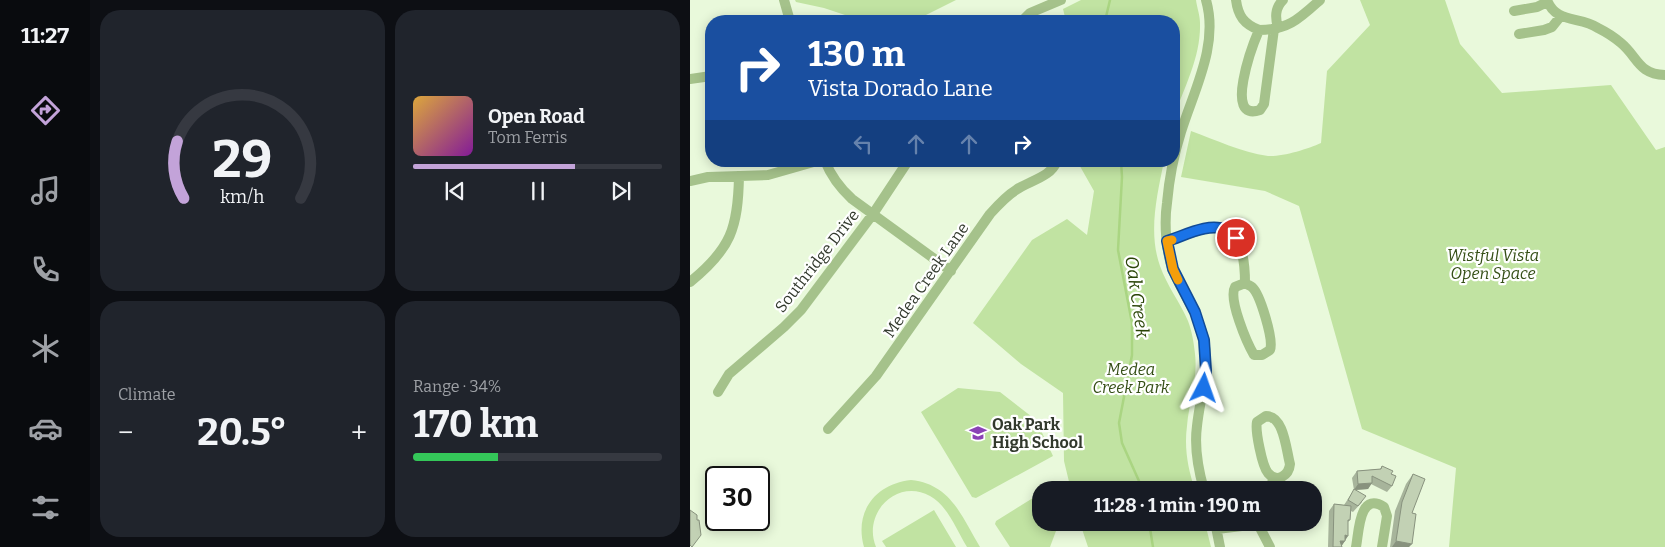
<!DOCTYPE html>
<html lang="en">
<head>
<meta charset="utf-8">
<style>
	:root { --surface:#171b24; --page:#20242c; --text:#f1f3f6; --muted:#9ea1a6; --line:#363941; --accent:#c3a3d9 }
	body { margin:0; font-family:Bitter,serif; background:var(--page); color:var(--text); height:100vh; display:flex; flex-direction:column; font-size:19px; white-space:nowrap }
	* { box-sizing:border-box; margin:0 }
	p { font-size:16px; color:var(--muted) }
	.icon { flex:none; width:28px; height:28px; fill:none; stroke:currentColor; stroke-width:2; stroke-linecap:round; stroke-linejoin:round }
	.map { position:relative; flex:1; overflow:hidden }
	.side { display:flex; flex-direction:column; gap:10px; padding:10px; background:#0d0f14; width:600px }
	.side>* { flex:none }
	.top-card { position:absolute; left:15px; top:15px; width:475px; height:152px; border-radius:20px; box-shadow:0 2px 12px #0003; background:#1a4fa0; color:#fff; overflow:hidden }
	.speed { position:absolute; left:15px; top:466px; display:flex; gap:10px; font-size:25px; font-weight:700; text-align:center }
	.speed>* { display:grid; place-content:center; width:65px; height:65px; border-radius:50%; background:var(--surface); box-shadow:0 2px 12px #0003; line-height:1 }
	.speed .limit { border:2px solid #111; border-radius:8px; background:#fff; color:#111 }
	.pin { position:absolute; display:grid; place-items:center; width:42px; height:42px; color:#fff; margin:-21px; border:2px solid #fff; border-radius:50%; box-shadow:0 1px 5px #0007 }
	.me { position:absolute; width:55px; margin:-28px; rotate:4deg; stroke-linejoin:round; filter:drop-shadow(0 0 4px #0008) }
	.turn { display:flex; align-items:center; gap:18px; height:105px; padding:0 20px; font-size:22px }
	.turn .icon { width:65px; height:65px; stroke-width:2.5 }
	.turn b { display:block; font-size:35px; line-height:42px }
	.lanes { display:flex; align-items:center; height:48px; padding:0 20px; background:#0003; justify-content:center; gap:25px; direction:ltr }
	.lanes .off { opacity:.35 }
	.big { font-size:38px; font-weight:700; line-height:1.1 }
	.side .widget { flex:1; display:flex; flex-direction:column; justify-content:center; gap:8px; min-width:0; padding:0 18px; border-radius:20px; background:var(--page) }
	.side .dial { align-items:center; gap:0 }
	.dial svg { height:130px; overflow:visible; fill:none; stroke:var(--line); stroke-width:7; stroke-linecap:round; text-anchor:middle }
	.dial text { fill:var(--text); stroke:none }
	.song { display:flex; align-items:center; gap:15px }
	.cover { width:60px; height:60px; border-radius:8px; background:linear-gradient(135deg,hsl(40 70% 55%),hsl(290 70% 35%)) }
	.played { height:5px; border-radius:2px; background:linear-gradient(90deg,var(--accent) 65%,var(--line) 65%) }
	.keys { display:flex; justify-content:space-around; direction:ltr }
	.heat { display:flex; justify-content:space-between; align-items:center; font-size:28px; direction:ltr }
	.charge { height:8px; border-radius:4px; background:linear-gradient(90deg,#34c759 34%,var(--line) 0) }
	.side .tiles { flex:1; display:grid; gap:10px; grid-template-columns:repeat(2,1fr) }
	.trip { position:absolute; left:342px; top:481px; width:290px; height:50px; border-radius:20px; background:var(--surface); box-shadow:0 2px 12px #0003; font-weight:700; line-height:50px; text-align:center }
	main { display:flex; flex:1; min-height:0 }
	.menu { display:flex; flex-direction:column; width:90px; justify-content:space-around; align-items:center; background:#090b0e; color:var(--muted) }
	.menu .icon { width:35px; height:35px }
	.menu .on { color:var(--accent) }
	.menu b { font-size:22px; color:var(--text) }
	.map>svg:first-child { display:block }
	.green { fill:#c1e3a2 }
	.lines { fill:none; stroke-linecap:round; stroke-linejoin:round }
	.stream { stroke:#aad582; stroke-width:2.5 }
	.street { stroke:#a5c28b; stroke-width:10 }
	.wall { fill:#a7b49b }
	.shaded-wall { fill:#88927e }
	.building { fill:#c2d1b4; stroke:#88927e }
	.route-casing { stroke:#114b97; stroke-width:12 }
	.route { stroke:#1a73e8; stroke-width:9 }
	.slow { stroke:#f59e0b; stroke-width:9 }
	.labels { text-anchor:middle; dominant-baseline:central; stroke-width:4.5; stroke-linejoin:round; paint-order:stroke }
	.park-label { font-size:16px; font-style:italic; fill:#354f16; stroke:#fff }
	.street-label { font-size:16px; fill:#32392d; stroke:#fff }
	.poi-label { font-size:16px; font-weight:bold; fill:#32392d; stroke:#fff; text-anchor:start }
	.water-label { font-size:18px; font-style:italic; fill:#2a4407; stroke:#fff }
</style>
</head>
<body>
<main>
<nav class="menu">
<b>11:27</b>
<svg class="icon on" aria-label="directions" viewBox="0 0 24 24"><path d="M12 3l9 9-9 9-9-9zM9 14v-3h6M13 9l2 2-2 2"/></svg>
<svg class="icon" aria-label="music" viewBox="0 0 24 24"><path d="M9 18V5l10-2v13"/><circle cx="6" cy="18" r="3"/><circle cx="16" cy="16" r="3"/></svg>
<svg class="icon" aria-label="phone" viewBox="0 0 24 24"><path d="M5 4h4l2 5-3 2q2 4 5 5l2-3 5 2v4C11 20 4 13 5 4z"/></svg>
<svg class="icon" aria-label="climate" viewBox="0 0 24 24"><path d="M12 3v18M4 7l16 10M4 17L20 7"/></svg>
<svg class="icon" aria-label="car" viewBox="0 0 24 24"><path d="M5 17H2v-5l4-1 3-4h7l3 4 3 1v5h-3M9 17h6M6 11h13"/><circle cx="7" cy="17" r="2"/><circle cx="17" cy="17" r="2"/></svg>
<svg class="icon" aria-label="filters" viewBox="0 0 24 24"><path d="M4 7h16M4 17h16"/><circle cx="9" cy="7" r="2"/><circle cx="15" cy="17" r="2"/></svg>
</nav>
<section class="side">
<div class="tiles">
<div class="widget dial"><svg viewBox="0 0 100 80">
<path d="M14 69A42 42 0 1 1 86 69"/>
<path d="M14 69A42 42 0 0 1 10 34" stroke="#c3a3d9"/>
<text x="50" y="56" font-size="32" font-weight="700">29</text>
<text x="50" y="72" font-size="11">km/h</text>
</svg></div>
<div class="widget">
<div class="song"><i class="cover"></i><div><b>Open Road</b><p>Tom Ferris</p></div></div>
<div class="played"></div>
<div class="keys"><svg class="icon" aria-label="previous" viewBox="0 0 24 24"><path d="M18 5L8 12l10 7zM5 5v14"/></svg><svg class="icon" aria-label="pause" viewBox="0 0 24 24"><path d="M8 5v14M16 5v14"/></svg><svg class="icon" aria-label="next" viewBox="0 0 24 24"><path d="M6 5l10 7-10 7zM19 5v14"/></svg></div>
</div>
<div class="widget"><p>Climate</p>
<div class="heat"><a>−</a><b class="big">20.5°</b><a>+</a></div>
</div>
<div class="widget"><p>Range · 34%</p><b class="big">170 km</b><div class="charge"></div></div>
</div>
</section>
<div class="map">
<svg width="975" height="547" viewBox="0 0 975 547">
	<rect width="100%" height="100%" fill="#e9f9db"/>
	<!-- green -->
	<path class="green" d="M 105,0 L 266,0 L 224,21 L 173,21 L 134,8 L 106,2 Z
		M 391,0 L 506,0 C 507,8 510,15 510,23 C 511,56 495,86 484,116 L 484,21 L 376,21 L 373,9 Z
		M 670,0 L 755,0 L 770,44 L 812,93 L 921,85 L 966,150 L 975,147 L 975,547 L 759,547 L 766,468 L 672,429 L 609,206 L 575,191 L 491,177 L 501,131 C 526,140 551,152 578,156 C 592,157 618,149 631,143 L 637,71 L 680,25 Z
		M 387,161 L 474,161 C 467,196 458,232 470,266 C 477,286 490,302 498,321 C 502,331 504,344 505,354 C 508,380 499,402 497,426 C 494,448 498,469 505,490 L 381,490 L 374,461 L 373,393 L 331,364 L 283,323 L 342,240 L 377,219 L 397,235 L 404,191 Z
		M 268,388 L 310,392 L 346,420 L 363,456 L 286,498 L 282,497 L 231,412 Z
		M 221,480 C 261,484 272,517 290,547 L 277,547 C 267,531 258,506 240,496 C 207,478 172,513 186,547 L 174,547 C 164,512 185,484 221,480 Z
		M 351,493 L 351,522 L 365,523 L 366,531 L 360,547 L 320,547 L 305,524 L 306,521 Z
		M 244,510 L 266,547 L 196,547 L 192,541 Z
		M 390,523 L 515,523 L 521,547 L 398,547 Z"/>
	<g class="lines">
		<!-- stream -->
		<path class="stream" d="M 415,21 L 420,0
			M 431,161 L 432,177 L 428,250 L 442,323 L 442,355 L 429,423 L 432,443 L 453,490
			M 459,522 L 463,547"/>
		<!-- street -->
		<path class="street" d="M 94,0 L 100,21
			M 546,0 C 548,16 554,24 569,30 C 563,44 533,123 570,110 L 574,104 L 584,29
			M 857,0 C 866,24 890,16 908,28 C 916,32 924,37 931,43 C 948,57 948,74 975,75
			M 824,11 L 847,7 L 857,2
			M 332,21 L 340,13 L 371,0
			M 588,28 C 585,17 585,8 593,0
			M 569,30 C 598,30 609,19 630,0
			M 829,34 L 854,30 L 862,27 L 870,17
			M 0,79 L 21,76
			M 135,161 C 141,176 150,188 162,199 L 261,271
			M 0,181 L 18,177 L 78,175 L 127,161
			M 477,241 C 490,237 504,231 518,228 C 552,222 555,260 555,283
			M 0,282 C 41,249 48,228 49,176
			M 555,283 C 556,284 561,286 562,287 C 570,294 584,340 580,350 L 572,355 L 564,355 C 557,343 538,299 545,287 Z
			M 28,392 L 39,374 L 94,327 L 111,310 L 183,214 L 218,161
			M 576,416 C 594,416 596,449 600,464 C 599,475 587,484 578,473 C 572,466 565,430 567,422 Z
			M 138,429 L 186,376 L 300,214 C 308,205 316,196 326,190 C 340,180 360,178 367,161
			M 514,490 C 508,469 504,448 507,426 C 510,397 520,370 514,340 C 509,314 493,294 483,271 C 476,252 474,223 477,203 C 479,180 484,154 491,132 C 504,90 529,45 516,0
			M 579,490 L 584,478
			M 525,522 L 530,547
			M 568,524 L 580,547
			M 527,529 L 568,524
			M 666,547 C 669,532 669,491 694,507 L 697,516 L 692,547"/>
	</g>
	<!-- wall -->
	<path class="wall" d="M 692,466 L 701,474 L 702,486 L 697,492 L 681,484 L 678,489 L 666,490 L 672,502 L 663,512 L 661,511 L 660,520 L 658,522 L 655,541 L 652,545 L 652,547 L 638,547 L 639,511 L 644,504 L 654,505 L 664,490 L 662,478 L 667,471 L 690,469 Z
		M 723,474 L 722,513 L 719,547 L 700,547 L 705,511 L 716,484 Z
		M 606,522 L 619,522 L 614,530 L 605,524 Z"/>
	<!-- shaded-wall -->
	<path class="shaded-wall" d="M 682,483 L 678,489 L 664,490 L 668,484 Z
		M 655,535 L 658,536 L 651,547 L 646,547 Z
		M 706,541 L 722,544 L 719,547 L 702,547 Z"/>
	<!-- building -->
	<path class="building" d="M 692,466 L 703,471 L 701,474 L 706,476 L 702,486 L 682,476 L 682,483 L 668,484 L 667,471 L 691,469 Z
		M 723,474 L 735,479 L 722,513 L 726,514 L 722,544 L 706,541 L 712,502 Z
		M 664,489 L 676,496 L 668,506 L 658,500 Z
		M 644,504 L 661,506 L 660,520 L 658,520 L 658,536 L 655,535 L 655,541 L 650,541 L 652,547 L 643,547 Z
		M 0,510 L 7,515 L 7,520 L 9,520 L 11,535 L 2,547 L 0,545 Z"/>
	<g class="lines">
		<!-- route casing -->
		<g class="route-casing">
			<path id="route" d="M 514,388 L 516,371 L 514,340 L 505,312 L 483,269 L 477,241 C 494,236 519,222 536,230 C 539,232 543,235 546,238"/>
		</g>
		<!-- route -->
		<use href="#route" class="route"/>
		<!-- slow -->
		<path class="slow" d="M 482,240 L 477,241 L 483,269 L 488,280"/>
	</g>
	<!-- icons -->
	<defs>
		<g id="school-bare" transform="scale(1.35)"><path d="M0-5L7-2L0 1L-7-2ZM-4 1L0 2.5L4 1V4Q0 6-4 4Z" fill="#8a42b5" stroke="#fff" stroke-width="2.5" paint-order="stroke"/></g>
	</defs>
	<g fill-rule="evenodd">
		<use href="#school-bare" x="288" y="433"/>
	</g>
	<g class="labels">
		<!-- park labels -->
		<g class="park-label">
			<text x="803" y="255">Wistful Vista<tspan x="803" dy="18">Open Space</tspan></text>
			<text x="441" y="369">Medea<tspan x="441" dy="18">Creek Park</tspan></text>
		</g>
		<!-- street labels -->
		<g class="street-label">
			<text transform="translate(127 261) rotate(-52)">Southridge Drive</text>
			<text transform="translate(236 280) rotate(-55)">Medea Creek Lane</text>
		</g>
		<!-- poi labels -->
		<g class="poi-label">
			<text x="302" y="424">Oak Park<tspan x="302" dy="18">High School</tspan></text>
		</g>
		<!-- water labels -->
		<g class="water-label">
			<text transform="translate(447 297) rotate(82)">Oak Creek</text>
		</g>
	</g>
</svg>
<div class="speed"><div class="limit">30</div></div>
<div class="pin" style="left:546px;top:238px;background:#d93025"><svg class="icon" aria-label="arrive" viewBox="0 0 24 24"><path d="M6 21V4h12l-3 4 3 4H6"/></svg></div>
<svg class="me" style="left:514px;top:388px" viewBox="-20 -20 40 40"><path d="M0-17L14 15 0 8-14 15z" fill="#1a73e8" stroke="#fff" stroke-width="4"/></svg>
<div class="trip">11:28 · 1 min · 190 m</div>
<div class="top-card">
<div class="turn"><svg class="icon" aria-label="right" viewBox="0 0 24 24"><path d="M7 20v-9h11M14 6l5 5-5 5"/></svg><div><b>130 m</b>Vista Dorado Lane</div></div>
<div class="lanes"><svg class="icon off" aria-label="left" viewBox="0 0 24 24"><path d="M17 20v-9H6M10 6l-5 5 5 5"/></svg><svg class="icon off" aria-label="ahead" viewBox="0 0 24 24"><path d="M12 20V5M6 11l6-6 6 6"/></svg><svg class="icon off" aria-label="ahead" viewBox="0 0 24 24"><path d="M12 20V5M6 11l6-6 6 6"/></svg><svg class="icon" aria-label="right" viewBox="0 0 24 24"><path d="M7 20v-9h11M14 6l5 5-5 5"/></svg></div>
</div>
</div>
</main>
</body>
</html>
